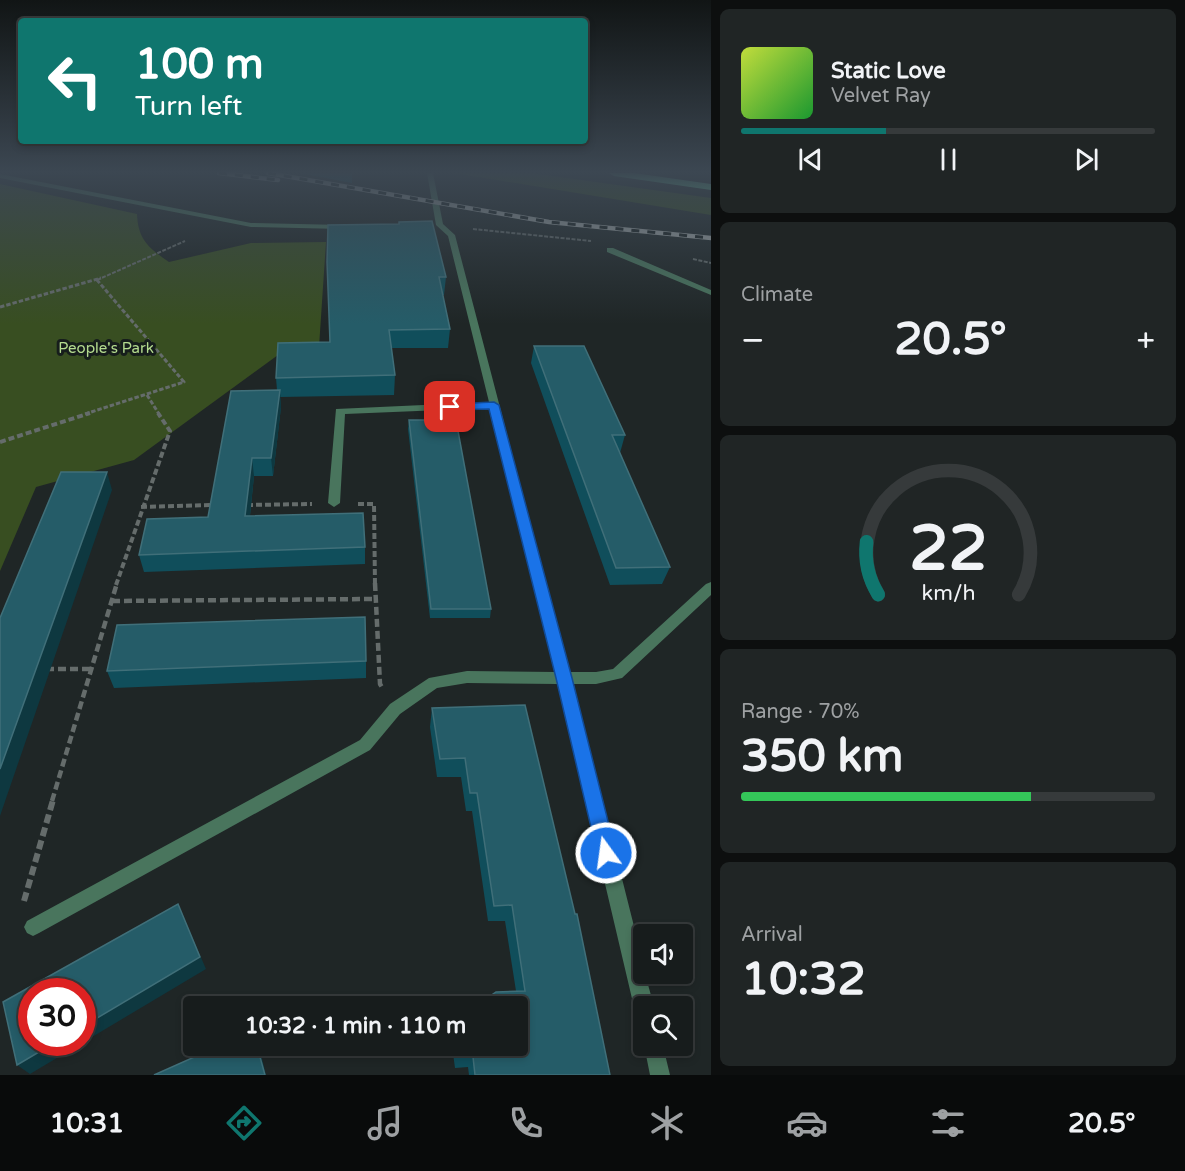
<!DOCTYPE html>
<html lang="en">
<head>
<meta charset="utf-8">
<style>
	:root { --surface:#171c1c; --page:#202525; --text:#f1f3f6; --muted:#9ea1a3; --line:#363a3b; --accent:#0f766e }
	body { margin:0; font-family:"Varela Round",sans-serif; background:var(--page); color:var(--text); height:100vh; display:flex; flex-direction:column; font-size:22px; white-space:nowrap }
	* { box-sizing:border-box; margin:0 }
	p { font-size:20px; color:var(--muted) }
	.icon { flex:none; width:33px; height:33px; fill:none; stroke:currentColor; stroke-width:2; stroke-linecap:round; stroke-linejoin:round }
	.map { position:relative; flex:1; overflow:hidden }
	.details { display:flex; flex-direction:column; gap:9px; padding:9px; background:#0d0f0f; width:474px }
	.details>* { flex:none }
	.banner { position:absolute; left:18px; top:18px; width:570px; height:126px; border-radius:6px; box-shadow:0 3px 9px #0003,0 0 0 2px var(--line); background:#0f766e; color:#fff; overflow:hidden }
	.controls { position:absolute; left:633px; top:924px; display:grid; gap:12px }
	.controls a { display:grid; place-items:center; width:60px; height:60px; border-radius:6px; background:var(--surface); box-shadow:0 3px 9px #0003,0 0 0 2px var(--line); font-size:30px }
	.speed { position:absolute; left:18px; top:978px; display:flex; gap:12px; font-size:30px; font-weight:700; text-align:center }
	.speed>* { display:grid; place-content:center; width:78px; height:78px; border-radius:50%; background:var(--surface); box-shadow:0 3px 9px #0003,0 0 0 2px var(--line); line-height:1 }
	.speed .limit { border:9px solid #d22; background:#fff; color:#111 }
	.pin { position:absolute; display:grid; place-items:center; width:51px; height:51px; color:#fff; margin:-26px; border-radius:12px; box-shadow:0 3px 9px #0006 }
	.me { position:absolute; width:66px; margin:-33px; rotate:346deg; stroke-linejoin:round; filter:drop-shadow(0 0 4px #0008) }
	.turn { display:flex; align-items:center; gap:21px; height:126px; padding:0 18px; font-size:27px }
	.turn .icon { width:78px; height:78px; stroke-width:2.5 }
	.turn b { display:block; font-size:42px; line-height:51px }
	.big { font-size:45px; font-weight:700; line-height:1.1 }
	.details .widget { flex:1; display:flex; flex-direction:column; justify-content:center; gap:9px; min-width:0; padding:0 21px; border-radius:9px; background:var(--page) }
	.details .dial { align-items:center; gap:0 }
	.dial svg { height:156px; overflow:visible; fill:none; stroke:var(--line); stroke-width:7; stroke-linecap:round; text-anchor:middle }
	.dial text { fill:var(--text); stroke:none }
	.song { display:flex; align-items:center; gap:18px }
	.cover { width:72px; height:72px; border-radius:9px; background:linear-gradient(135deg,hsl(70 70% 55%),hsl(130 70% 35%)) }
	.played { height:6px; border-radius:3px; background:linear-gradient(90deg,var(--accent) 35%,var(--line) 35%) }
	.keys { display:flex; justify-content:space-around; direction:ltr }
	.heat { display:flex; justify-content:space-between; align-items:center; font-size:33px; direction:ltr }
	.charge { height:9px; border-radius:4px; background:linear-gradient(90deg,#34c759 70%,var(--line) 0) }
	.trip { position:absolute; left:183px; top:996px; width:345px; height:60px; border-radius:6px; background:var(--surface); box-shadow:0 3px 9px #0003,0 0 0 2px var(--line); font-weight:700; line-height:60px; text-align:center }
	.tabs { display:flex; height:96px; justify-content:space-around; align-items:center; background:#090b0b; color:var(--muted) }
	.tabs .icon { width:42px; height:42px }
	.tabs .current { color:var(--accent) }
	.tabs b { font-size:27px; color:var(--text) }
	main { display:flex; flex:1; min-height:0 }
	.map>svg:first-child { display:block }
	.green { fill:#384e21 }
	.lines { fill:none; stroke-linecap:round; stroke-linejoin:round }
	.path-far4 { stroke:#656c6b; stroke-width:2; stroke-dasharray:4 1.5; stroke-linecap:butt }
	.path-far3 { stroke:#656c6b; stroke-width:3; stroke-dasharray:4.5 2; stroke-linecap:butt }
	.path-far2 { stroke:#656c6b; stroke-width:4; stroke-dasharray:6 3; stroke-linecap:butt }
	.path-far1 { stroke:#656c6b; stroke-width:4.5; stroke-dasharray:8 4; stroke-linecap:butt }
	.path { stroke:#656c6b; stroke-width:6; stroke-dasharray:9 4.5; stroke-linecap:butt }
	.street { fill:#49755d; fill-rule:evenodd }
	.highway { fill:#6ee6aa; fill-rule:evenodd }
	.rail-casing { stroke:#abb0af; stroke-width:4.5 }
	.rail { stroke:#161d1c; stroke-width:3; stroke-dasharray:8; stroke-linecap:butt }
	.wall { fill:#104e5b }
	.shaded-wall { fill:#0e3840 }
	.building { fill:#255c68; stroke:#406f79; stroke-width:1.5 }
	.route { fill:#1a73e8; stroke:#114b97; stroke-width:1.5 }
	.labels { text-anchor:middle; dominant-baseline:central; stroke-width:6; stroke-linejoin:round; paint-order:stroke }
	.far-park-label { font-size:15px; fill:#b4db8f; stroke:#161d1c }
</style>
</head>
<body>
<main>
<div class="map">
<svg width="711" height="1075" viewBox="0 0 711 1075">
	<rect width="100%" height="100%" fill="#1f2626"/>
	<!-- green -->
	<path class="green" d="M 454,173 L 531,173 L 711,198 L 711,215 Z
		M 0,184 L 137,214 C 138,240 149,248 169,262 L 251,243 L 326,242 L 319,347 L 278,355 L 134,460 L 36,487 L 0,571 Z"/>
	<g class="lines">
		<!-- path-far4 -->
		<path class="path-far4" d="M 473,229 L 591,241
			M 693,259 L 711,263
			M 97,280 L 185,241"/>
		<!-- path-far3 -->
		<path class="path-far3" d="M 0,307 L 101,278
			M 147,395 L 159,414
			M 85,414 L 184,382 L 97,280"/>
		<!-- path-far2 -->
		<path class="path-far2" d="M 0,442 L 90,413
			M 358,504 L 374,504 L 375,585
			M 247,505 L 312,504
			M 141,507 L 213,505
			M 116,585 L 170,431 L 158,413"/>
		<!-- path-far1 -->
		<path class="path-far1" d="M 375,583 L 380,684 L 383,689
			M 112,601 L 375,599
			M 46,669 L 91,669
			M 52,801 L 117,583"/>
		<!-- path -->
		<path class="path" d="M 24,901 L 53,800"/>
		<!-- street -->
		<path class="street" d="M 427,173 L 433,173 L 443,224 L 455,235 L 569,672 L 596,672 L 613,669 L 706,584 L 711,582 L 711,595 L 622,678 L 596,684 L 573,684 L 644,966 L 644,974 L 645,974 L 654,1006 L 644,1006 L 644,1017 L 637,1014 L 634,1007 L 558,684 L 467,683 L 437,688 L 400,714 L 370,750 L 39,933 L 33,936 L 27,933 L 24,927 L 27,921 L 360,740 L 390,704 L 429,678 L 467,671 L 555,672 L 490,408 L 345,414 L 340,503 L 334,507 L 328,503 L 336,409 L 489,402 L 448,236 L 436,225 Z
			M 0,174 L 251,223 L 343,225 L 347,227 L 343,229 L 251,227 L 0,178 Z
			M 607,248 L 613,248 L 711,290 L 711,295 L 607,252 Z
			M 644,1045 L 663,1046 L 670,1075 L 650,1075 Z"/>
		<!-- highway -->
		<path class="highway" d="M 609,173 L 634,173 L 711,184 L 711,190 L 614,176 Z"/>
		<!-- rail casing -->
		<g class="rail-casing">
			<path id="rail" d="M 219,173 L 278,180
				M 268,173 L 549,222 L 711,238"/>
		</g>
		<!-- rail -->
		<use href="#rail" class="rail"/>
	</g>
	<!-- wall -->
	<path class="wall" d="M 299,173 L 352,173 L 352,183 Z
		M 399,222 L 446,277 L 444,295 L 443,295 L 450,329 L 448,348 L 391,348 L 395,375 L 394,395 L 280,397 L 281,407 L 273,476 L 254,476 L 250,516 L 365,547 L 365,564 L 144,572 L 139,555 L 208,517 L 277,390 L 276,378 L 329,342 L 399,224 Z
		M 534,346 L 625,435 L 620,453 L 670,567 L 662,584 L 610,585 L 531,363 Z
		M 409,420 L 491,609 L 490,618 L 430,618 L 408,429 Z
		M 366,661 L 366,678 L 114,688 L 107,671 Z
		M 525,705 L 610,1075 L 469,1075 L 468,1067 L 455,1068 L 452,1046 L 518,1046 L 516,991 L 505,921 L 488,921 L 472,811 L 466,811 L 461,777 L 437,777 L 430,727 L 432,708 Z"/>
	<!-- shaded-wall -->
	<path class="shaded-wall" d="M 280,390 L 281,407 L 273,476 L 271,458 Z
		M 252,458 L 254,476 L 248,533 L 245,516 Z
		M 107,472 L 112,490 L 0,816 L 0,769 Z
		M 178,904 L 206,969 L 30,1074 L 17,1065 L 56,1042 L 82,1042 L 82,1027 Z
		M 257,1046 L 259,1046 L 266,1075 L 265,1075 Z"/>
	<!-- building -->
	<path class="building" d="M 432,221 L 446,277 L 439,277 L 450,329 L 389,330 L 395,375 L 276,378 L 278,343 L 330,342 L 327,262 L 328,225 L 399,224 L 399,222 Z
		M 534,346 L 584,346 L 625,435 L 612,435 L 670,567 L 616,568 Z
		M 280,390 L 271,458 L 252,458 L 245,516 L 363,513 L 365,547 L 139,555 L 147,519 L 208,517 L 231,391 Z
		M 409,420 L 456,420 L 491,609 L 431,609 Z
		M 61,472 L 107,472 L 0,769 L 0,618 Z
		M 365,617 L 366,661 L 107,671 L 117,625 Z
		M 525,705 L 575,914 L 577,914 L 610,1075 L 475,1075 L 473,1057 L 459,1057 L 458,1046 L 518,1046 L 518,1006 L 476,1006 L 496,992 L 525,991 L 512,905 L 494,906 L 477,793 L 470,793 L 465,758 L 440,759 L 432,708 Z
		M 178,904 L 200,957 L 82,1027 L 82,992 L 32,992 L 32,1042 L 56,1042 L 17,1065 L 3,1002 Z
		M 219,1046 L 257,1046 L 265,1075 L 154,1075 Z"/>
	<!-- sky -->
	<linearGradient id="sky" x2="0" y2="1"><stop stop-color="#111515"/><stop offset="0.53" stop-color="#3c4752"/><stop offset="1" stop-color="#3c4752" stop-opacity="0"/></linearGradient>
	<rect width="711" height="324" fill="url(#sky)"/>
	<!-- route -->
	<path class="route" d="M 494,402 L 499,405 L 572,678 L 616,853 L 613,860 L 606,863 L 600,860 L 597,853 L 556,678 L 489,409 L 450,410 L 444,407 L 450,404 Z"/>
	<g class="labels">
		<!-- far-park labels -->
		<g class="far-park-label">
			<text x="106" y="348">People's Park</text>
		</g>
	</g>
</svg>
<div class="controls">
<a><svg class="icon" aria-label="sound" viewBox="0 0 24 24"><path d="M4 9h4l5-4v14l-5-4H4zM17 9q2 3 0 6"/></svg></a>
<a><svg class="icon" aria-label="search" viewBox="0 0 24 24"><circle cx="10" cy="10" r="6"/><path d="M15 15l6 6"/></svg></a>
</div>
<div class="speed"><div class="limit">30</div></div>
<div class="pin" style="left:450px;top:407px;background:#d93025"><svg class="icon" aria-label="arrive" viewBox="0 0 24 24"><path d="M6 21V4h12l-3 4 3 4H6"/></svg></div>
<svg class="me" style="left:606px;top:853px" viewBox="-20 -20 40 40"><circle r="17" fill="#1a73e8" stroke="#fff" stroke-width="3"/><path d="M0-11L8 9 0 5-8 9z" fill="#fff"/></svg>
<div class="trip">10:32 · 1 min · 110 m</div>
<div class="banner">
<div class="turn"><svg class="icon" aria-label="left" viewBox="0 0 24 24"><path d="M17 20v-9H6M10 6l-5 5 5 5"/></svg><div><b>100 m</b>Turn left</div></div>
</div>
</div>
<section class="details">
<div class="widget">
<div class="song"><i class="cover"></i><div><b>Static Love</b><p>Velvet Ray</p></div></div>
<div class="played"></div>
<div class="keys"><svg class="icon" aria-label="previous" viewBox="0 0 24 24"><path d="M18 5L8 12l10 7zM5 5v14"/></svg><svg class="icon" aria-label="pause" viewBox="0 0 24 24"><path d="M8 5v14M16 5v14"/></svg><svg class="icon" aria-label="next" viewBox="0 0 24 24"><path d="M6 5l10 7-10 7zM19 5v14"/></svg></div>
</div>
<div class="widget"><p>Climate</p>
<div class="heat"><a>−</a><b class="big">20.5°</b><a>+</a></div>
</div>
<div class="widget dial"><svg viewBox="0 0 100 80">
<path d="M14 69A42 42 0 1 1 86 69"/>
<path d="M14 69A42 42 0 0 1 8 42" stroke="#0f766e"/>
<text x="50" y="56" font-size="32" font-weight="700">22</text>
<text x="50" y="72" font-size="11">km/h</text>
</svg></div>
<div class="widget"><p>Range · 70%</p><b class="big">350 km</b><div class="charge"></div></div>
<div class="widget"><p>Arrival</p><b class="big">10:32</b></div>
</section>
</main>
<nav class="tabs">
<b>10:31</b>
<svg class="icon current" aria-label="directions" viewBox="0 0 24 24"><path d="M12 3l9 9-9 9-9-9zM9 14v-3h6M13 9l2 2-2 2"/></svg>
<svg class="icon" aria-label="music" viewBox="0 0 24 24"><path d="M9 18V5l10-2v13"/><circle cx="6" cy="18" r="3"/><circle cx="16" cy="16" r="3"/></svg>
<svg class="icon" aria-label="phone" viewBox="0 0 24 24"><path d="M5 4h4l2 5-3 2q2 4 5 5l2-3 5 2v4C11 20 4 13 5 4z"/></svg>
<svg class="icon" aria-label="climate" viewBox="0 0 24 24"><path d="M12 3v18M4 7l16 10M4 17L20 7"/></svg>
<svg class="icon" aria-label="car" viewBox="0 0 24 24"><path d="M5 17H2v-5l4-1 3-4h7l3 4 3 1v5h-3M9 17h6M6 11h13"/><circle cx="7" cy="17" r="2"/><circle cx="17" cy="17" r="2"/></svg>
<svg class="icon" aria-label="filters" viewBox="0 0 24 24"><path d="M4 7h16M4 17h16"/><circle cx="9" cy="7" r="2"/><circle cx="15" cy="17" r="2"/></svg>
<b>20.5°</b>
</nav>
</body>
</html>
